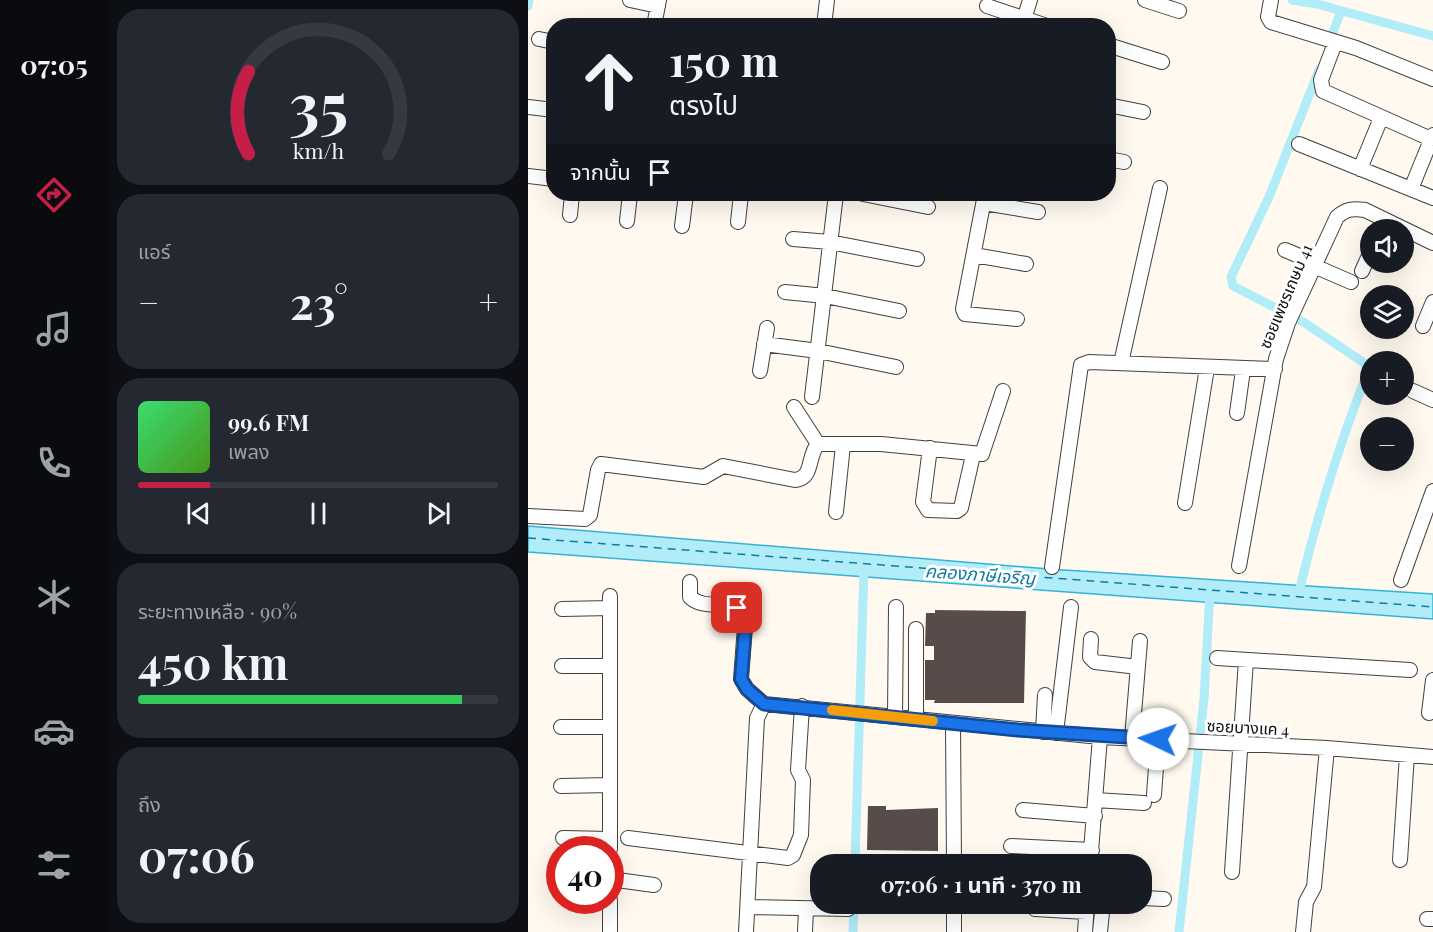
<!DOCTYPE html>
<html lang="th">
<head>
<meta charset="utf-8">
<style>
	:root { --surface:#171b24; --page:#242831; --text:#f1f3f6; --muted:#9ea1a6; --line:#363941; --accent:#c51f47 }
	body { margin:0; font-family:"Playfair Display","Noto Sans Thai",serif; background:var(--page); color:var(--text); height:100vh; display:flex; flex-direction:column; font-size:22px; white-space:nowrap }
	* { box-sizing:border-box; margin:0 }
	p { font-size:20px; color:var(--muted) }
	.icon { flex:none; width:33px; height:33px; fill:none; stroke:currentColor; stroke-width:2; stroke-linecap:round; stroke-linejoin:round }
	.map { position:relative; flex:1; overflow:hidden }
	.side { display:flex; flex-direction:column; gap:9px; padding:9px; background:#0d0f14; width:420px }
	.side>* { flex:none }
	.guide { position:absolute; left:18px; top:18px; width:570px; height:183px; border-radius:24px; box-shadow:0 6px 24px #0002; background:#171b24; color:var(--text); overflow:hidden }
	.buttons { position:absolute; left:832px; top:219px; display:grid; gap:12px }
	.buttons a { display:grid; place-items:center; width:54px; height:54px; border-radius:50%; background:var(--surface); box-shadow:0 6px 24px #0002; font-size:30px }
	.speed { position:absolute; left:18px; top:836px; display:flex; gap:12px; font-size:30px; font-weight:700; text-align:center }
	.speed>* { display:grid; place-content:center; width:78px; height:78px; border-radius:50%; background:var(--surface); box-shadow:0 6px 24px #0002; line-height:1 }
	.speed .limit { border:9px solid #d22; background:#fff; color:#111 }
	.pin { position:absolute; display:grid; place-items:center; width:51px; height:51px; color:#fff; margin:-26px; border-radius:12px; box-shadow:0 3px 9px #0006 }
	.me { position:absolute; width:66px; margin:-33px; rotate:273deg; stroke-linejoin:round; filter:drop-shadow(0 0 4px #0008) }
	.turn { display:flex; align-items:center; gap:21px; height:126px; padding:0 24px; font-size:27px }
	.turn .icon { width:78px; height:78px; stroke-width:2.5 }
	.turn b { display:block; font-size:42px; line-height:51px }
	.then { display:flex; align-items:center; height:57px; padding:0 24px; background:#0003; gap:12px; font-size:22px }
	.big { font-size:45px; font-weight:700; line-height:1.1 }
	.side .card { flex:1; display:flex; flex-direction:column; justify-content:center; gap:9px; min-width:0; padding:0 21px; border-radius:24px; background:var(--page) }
	.side .dial { align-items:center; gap:0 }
	.dial svg { height:156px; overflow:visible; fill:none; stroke:var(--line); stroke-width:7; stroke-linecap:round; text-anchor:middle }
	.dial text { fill:var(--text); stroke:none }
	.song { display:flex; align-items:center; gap:18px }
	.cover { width:72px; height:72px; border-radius:9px; background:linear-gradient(135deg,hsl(140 70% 55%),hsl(100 70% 35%)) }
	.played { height:6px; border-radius:3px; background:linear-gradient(90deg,var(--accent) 20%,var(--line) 20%) }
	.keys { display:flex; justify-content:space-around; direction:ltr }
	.heat { display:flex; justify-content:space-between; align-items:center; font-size:33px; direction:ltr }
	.charge { height:9px; border-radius:4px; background:linear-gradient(90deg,#34c759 90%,var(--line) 0) }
	.trip { position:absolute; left:282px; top:854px; width:342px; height:60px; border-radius:24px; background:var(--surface); box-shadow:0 6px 24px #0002; font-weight:700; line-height:60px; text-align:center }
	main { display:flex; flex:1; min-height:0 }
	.dock { display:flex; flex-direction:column; width:108px; justify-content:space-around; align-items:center; background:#090b0e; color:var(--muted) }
	.dock .icon { width:42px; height:42px }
	.dock .active { color:var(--accent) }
	.dock b { font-size:27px; color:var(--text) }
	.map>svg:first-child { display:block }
	.water { fill:#b1ecf9; stroke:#34b3d4; stroke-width:1.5 }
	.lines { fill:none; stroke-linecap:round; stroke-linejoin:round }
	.canal { stroke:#b1ecf9; stroke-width:9 }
	.ferry { stroke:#117c9f; stroke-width:1.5; stroke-dasharray:8 6; stroke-linecap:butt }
	.building { fill:#574c4a }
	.minor-casing { stroke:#414141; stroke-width:16 }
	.minor { stroke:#fff; stroke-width:14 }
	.route-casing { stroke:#114b97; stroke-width:15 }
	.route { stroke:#1a73e8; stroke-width:10 }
	.slow { stroke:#f59e0b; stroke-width:10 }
	.labels { text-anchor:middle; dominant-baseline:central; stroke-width:6; stroke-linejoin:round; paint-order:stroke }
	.street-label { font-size:16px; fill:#0e0e0e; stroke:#fff }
	.water-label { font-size:18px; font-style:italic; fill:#117c9f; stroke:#fff }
</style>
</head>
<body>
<main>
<nav class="dock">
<b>07:05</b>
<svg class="icon active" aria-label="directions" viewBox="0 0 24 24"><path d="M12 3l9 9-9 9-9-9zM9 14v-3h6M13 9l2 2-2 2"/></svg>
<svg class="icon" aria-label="music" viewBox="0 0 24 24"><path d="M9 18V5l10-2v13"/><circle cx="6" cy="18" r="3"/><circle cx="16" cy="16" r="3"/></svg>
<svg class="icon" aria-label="phone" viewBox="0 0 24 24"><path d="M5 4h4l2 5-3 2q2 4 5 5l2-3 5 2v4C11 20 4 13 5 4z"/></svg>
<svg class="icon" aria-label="climate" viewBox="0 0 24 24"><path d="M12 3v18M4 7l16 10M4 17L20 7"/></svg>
<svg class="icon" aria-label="car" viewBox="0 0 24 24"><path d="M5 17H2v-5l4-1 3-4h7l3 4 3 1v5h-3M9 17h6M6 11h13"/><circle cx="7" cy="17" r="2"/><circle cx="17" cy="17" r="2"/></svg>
<svg class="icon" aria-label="filters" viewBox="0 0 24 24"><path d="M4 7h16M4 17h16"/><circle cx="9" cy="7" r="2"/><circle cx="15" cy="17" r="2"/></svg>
</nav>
<section class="side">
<div class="card dial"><svg viewBox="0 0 100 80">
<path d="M14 69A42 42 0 1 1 86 69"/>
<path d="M14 69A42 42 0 0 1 14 27" stroke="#c51f47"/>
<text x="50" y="56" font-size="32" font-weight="700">35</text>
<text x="50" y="72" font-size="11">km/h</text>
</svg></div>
<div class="card"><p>แอร์</p>
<div class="heat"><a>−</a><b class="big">23°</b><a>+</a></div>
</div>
<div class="card">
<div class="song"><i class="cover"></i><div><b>99.6 FM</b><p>เพลง</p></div></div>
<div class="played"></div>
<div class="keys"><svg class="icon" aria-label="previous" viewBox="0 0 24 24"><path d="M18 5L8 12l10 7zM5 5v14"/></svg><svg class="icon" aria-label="pause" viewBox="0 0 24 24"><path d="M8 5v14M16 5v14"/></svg><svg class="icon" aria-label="next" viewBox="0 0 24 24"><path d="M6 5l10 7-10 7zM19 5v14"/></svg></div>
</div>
<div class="card"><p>ระยะทางเหลือ · 90%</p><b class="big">450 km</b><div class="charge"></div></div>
<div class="card"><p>ถึง</p><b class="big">07:06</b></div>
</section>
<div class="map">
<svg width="905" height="932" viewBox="0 0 905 932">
	<rect width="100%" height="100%" fill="#fff9ef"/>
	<!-- water -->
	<path class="water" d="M 0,526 L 521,569 L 905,594 L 905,619 L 0,552 Z"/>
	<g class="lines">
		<!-- canal -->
		<path class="canal" d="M 764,0 L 789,4 L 905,36
			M 0,6 L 1,0
			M 801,43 L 813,11
			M 770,596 C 789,517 811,442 842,367 L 777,323 L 705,286 L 703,277 L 741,197 L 791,70
			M 327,864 L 336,567
			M 325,932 L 326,903
			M 651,932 L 676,699 L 682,592"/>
		<!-- ferry -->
		<path class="ferry" d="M 0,538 L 905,607"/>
	</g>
	<!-- building -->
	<path class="building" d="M 407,610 L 498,611 L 496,703 L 406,703 L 407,700 L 397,700 L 397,660 L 406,660 L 406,646 L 397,646 L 398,613 L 407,613 Z
		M 340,806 L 358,806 L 358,810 L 410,808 L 410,851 L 339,850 Z"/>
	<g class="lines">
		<!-- minor casing -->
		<g class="minor-casing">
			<path id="minor" d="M 102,0 L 130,6
				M 617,0 L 651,11
				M 743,0 L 740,17 L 743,22 L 828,48 L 905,79
				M 459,6 L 519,26
				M 126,26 L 131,0
				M 296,26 L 299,0
				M 494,26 L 502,0
				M 11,39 L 26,42
				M 807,43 L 793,80 L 795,91 L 903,139
				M 580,45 L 634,62
				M 580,105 L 615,112
				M 0,107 L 26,110
				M 771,144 L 905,198
				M 580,159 L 596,162
				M 832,169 L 853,118
				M 0,176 L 26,179
				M 883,189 L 905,135
				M 335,194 L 400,207
				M 457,194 L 435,309 L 437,314 L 489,319
				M 456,203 L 510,212
				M 42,215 L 44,194
				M 99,221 L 102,194
				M 210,222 L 213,194
				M 154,226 L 158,194
				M 265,239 L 302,242 L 389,259
				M 757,250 L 788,263
				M 446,255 L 498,264
				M 786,266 L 823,282
				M 834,271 L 843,251
				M 257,292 L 297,296 L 371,311
				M 895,326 L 905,302
				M 236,344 L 290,351 L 368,367
				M 593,363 L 632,188
				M 232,371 L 239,328
				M 885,391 L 905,400
				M 284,397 L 308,194
				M 266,407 L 290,444
				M 709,413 L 715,370
				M 402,448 L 395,502 L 400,510 L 429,511 L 433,508 L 445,455
				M 657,503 L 679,368
				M 308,512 L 315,445
				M 0,516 L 57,519 L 62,515 L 70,470 L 73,464 L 176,477 L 195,466 L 267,480 C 286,478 279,456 290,444 L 353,444 L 454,454 L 475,391
				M 711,566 L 748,359 L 760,323 L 809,217 C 818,209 825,208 837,210 L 905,243
				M 524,567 L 553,365 L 561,362 L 747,369
				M 873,580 L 905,491
				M 162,582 L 162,597 C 176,611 204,599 218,613 L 213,679 L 219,689 L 236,704
				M 82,596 L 82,849
				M 34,609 L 82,608
				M 388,629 L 388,719
				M 563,639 L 562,657 L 567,662 L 610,667
				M 689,658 L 882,670
				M 34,666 L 82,666
				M 901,713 L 905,680
				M 367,717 L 368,607
				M 425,723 L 426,864
				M 33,727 L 82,727
				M 515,732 L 517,695
				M 528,733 L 543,607
				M 604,738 L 612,641
				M 33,786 L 82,785
				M 626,795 L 630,739
				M 567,800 L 616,803
				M 495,810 L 567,816
				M 35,838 L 82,839
				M 100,838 L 260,858 L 265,855 L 273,835 L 275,780 L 270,770 L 274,706
				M 483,846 L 564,850
				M 872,860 L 879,755
				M 562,864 L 572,737
				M 704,872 L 718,660
				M 82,879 L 126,885
				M 614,898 L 636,899
				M 426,903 L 426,932
				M 220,907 L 320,909
				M 507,909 L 558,912
				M 899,919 L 905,919
				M 82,932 L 82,900
				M 218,932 L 229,718 L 236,704 L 572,737 L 799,748 L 905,757
				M 277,932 L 278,909
				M 557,932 L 559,904
				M 572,932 L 575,903
				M 775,932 L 778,902 L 786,887 L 799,748"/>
		</g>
		<!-- minor -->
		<use href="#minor" class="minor"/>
	</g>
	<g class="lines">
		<!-- route casing -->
		<g class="route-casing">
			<path id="route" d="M 209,608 L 216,611 L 218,619 L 213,679 L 219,689 L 236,704 L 490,730 L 630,739"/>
		</g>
		<!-- route -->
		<use href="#route" class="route"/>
		<!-- slow -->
		<path class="slow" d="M 304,710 L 405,721"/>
	</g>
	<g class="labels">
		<!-- street labels -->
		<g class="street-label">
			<text transform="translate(757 296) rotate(-67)">ซอยเพชรเกษม 41</text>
			<text transform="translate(720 727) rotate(3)">ซอยบางแค 4</text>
		</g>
		<!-- water labels -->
		<g class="water-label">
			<text transform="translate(452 574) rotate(4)">คลองภาษีเจริญ</text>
		</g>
	</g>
</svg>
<div class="buttons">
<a><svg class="icon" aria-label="sound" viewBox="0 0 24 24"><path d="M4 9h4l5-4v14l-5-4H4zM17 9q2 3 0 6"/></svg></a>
<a><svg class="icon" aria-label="layers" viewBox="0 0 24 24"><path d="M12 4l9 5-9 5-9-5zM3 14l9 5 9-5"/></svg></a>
<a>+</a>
<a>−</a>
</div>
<div class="speed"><div class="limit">40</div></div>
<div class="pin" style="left:209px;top:608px;background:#d93025"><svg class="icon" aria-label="arrive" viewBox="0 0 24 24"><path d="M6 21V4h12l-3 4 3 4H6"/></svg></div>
<svg class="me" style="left:630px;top:739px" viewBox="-20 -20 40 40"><circle r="19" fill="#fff"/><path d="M0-13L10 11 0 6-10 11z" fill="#1a73e8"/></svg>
<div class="trip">07:06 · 1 นาที · 370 m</div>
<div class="guide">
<div class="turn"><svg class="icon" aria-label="ahead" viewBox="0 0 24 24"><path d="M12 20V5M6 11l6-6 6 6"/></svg><div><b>150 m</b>ตรงไป</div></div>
<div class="then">จากนั้น<svg class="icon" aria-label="arrive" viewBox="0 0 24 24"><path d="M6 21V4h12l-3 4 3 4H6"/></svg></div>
</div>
</div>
</main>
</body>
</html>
